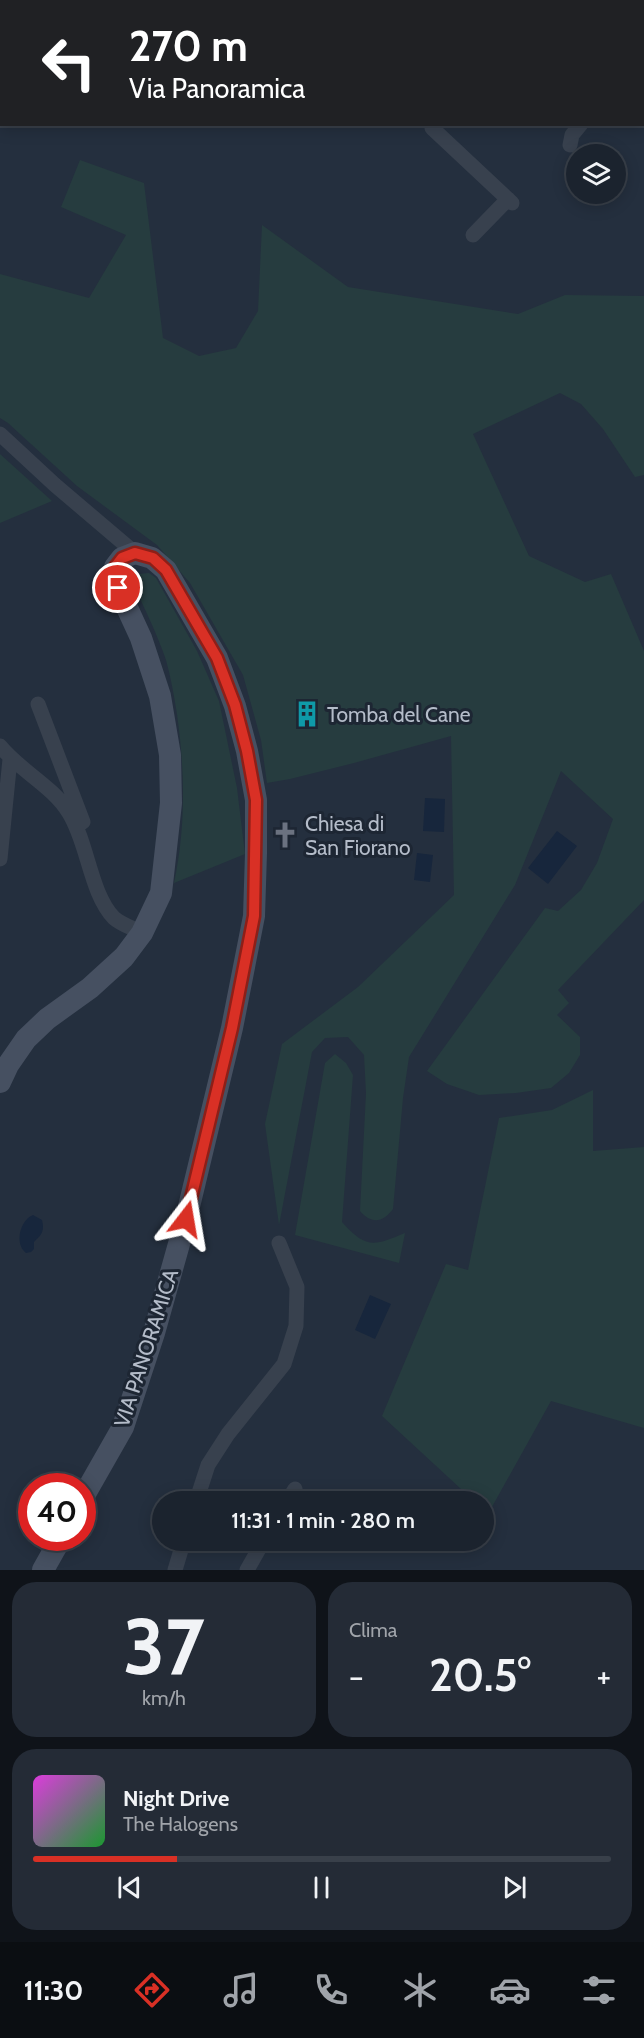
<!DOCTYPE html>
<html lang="it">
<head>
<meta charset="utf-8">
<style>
	:root { --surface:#1b232e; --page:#242b36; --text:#f1f3f6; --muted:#a0a4aa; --line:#39404a; --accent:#d93025 }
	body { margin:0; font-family:Cabin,sans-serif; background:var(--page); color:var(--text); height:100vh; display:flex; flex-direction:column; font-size:22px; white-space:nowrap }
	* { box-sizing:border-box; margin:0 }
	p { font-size:20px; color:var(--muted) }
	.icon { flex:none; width:33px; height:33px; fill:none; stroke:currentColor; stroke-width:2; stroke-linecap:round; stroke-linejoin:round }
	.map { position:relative; height:1570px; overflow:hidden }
	.drawer { display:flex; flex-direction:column; gap:12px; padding:12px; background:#0f1319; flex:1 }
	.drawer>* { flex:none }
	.guide { position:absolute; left:0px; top:0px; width:645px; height:126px; box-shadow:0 3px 15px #0003,0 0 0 2px var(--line); background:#202124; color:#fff; overflow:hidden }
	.controls { position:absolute; left:566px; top:144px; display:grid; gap:12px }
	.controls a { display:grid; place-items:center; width:60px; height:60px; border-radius:50%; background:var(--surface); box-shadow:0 3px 15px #0003,0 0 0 2px var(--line); font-size:30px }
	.speed { position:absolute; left:18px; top:1473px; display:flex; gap:12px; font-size:30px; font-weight:700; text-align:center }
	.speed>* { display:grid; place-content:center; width:78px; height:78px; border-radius:50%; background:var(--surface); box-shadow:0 3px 15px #0003,0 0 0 2px var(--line); line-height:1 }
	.speed .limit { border:9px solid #d22; background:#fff; color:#111 }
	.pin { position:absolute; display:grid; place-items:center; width:51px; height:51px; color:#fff; margin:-26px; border:3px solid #fff; border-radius:50%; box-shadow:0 2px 6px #0007 }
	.me { position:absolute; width:66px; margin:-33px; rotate:14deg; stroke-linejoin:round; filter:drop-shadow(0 0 4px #0008) }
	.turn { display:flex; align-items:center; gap:21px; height:126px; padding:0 30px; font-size:27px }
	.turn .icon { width:78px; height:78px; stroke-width:2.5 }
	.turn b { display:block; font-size:42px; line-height:51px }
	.big { font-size:45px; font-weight:600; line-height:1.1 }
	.drawer .widget { flex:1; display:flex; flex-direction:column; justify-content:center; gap:9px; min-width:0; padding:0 21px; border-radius:24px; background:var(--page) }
	.drawer .dial { align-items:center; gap:0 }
	.dial b { font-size:78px; line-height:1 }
	.song { display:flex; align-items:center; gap:18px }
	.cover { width:72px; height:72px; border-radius:9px; background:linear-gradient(135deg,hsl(300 70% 55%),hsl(130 70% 35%)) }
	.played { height:6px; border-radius:3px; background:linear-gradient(90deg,var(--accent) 25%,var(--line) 25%) }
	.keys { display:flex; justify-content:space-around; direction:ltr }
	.heat { display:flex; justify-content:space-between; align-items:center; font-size:33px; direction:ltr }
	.drawer .tiles { flex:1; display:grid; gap:12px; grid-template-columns:1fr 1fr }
	.widget:last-child { grid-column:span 2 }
	.trip { position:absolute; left:152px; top:1491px; width:342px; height:60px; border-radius:30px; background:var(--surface); box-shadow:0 3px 15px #0003,0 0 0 2px var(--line); font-weight:600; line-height:60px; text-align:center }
	.menu { display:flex; height:96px; justify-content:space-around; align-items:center; background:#0b0e12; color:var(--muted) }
	.menu .icon { width:42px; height:42px }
	.menu .on { color:var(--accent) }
	.menu b { font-size:27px; color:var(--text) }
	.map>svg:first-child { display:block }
	.green { fill:#263c3f }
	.water { fill:#17263c }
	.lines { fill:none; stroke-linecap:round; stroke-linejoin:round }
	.street { stroke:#38414e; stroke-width:15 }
	.secondary { stroke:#465061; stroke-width:22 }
	.route-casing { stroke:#8d1f18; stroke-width:15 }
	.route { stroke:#d93025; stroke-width:10 }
	.labels { text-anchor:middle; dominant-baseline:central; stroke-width:6; stroke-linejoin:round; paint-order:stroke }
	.poi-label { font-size:21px; fill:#b4bcc9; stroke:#1d2633; text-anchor:start }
	.street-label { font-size:21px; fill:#b4bcc9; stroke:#1d2633 }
</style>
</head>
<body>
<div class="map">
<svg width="644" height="1570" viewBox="0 0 644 1570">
	<rect width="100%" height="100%" fill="#242f3e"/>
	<!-- green -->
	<path class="green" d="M 80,160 L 144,183 L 163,338 L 199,356 L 236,348 L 258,311 L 262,225 L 348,287 L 518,314 L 565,295 L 644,296 L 644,475 L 635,477 L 603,429 L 581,404 L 560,393 L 473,434 L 529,556 L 585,582 L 611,574 L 644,651 L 644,900 L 558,990 L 569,1003 L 557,1015 L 580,1037 L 580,1055 L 569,1073 L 551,1088 L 516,1093 L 479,1095 L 447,1084 L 427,1071 L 545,908 L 558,911 L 581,890 L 597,863 L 613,819 L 561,771 L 515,885 L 409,1057 L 403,1098 L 393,1209 C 383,1223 371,1224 360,1211 L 366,1093 L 364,1055 L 348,1037 L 325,1038 L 312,1052 L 279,1225 L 265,1124 L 282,1044 L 358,987 L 454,895 L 451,736 L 354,763 L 290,779 L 267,783 L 261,740 L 243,675 L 190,583 L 157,545 L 77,486 L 8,423 L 0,418 L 0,274 L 89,298 L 126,235 L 61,207 Z
		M 0,454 L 52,501 L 0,523 Z
		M 149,573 L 156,578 L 197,651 L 219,701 L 237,788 L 245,854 L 174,883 C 186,826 185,772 177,714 C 174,696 171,678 166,660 C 157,634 145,609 133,584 L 139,574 Z
		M 335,1054 L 346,1063 L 353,1075 L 342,1222 C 366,1249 374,1246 405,1233 L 399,1263 L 295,1235 L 325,1063 Z
		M 593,1090 L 593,1151 L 644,1147 L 644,1428 L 551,1401 L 488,1514 L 483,1510 L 483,1502 L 474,1501 L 382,1416 L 446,1264 L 468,1270 L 499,1118 L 552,1110 Z"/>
	<!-- water -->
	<path class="water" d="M 425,798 L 445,799 L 444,832 L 423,831 Z
		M 557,831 L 577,846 L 548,884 L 528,868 Z
		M 417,853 L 433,855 L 430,882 L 414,880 Z
		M 33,1215 L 42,1220 C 45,1232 41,1235 34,1242 L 34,1249 L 31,1252 L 26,1253 C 14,1244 20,1220 33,1215 Z
		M 370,1295 L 391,1304 L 375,1339 L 355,1330 Z"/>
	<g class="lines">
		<!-- street -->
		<path class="street" d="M 536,0 L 538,2
			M 180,2 L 180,0
			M 432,2 L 434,0
			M 644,84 L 644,85
			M 0,105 L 2,105
			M 435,124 L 432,128 L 512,203
			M 570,145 L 572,135 L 581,124
			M 473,235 L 508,199
			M 0,434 L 55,485 L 135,553
			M 38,704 L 83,822
			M 0,746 C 20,771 53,786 69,813 C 88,843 90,893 114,918 C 122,925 133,928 142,933
			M 0,859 L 10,759
			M 196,1502 L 208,1465 L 228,1434 L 284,1364 L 296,1326 L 297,1287 L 279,1243
			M 287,1502 L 295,1489
			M 175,1570 L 184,1540
			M 247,1570 L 264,1540"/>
		<!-- secondary -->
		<path class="secondary" d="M 0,1082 L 8,1065 L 26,1039 L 47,1019 L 90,988 L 124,957 L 142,933 L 161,893 L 171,803 L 170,755 L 160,696 L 141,638 L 118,588 L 115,567 L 122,558 L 135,553 L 152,558 L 166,570 L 217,658 L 235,706 L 247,751 L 256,800 L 256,853 L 254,916 L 232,1028 L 186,1219 L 154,1333 L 123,1427 L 82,1499
			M 43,1570 L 61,1538"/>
	</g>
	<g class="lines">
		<!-- route casing -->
		<g class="route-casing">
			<path id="route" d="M 118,588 L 115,567 L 122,558 L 135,553 L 153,558 L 166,570 L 217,658 L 235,705 L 247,751 L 256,800 L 254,916 L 232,1028 L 186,1219"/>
		</g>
		<!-- route -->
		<use href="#route" class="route"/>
	</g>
	<!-- icons -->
	<defs>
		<g id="building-bare" transform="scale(2.07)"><path d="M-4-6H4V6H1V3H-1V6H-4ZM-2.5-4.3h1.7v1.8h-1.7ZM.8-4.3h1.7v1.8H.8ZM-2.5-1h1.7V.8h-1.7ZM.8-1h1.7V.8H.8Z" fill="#0f9aa8" stroke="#1d2633" stroke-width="2.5" paint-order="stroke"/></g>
		<g id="church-bare" transform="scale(2.07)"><path d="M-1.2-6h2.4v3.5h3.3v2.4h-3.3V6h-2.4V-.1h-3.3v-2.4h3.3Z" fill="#6b7280" stroke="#1d2633" stroke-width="2.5" paint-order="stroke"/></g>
	</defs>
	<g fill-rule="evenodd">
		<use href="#building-bare" x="307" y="714"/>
		<use href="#church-bare" x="285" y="835"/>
	</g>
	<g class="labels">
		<!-- poi labels -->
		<g class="poi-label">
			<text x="327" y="714">Tomba del Cane</text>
			<text x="305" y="823">Chiesa di<tspan x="305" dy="24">San Fiorano</tspan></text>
		</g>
		<!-- street labels -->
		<g class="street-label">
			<text transform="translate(146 1348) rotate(-72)">VIA PANORAMICA</text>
		</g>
	</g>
</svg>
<div class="controls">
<a><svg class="icon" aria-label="layers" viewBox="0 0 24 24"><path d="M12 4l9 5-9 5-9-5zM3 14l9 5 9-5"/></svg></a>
</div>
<div class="speed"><div class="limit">40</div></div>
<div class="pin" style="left:118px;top:588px;background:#d93025"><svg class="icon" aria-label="arrive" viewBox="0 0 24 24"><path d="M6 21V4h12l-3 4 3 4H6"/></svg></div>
<svg class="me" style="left:186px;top:1219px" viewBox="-20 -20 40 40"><path d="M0-17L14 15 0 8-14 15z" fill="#d93025" stroke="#fff" stroke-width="4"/></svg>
<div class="trip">11:31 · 1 min · 280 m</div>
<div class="guide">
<div class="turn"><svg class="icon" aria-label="left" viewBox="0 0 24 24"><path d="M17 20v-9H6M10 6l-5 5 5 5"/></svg><div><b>270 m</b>Via Panoramica</div></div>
</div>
</div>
<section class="drawer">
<div class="tiles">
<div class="widget dial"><b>37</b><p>km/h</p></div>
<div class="widget"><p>Clima</p>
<div class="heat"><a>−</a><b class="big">20.5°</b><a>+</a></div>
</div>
<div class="widget">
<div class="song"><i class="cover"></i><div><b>Night Drive</b><p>The Halogens</p></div></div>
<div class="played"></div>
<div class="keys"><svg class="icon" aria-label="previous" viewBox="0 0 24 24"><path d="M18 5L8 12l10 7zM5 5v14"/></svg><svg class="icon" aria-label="pause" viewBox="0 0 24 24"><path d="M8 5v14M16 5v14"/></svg><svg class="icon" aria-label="next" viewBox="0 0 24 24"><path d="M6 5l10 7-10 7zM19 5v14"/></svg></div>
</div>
</div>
</section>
<nav class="menu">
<b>11:30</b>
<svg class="icon on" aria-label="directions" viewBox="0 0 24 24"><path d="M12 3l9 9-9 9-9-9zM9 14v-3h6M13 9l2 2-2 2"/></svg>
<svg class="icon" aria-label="music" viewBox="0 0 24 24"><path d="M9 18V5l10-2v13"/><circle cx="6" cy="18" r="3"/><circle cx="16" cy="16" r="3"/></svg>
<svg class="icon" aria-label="phone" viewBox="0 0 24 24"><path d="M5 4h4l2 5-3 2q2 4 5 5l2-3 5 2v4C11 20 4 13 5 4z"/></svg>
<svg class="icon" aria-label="climate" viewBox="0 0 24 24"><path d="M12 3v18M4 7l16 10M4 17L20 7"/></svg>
<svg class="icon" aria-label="car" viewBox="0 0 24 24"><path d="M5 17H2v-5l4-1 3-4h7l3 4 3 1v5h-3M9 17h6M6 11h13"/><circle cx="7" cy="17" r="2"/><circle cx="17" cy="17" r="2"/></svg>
<svg class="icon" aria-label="filters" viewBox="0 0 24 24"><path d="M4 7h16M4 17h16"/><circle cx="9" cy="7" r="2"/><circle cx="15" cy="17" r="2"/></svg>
</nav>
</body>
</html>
